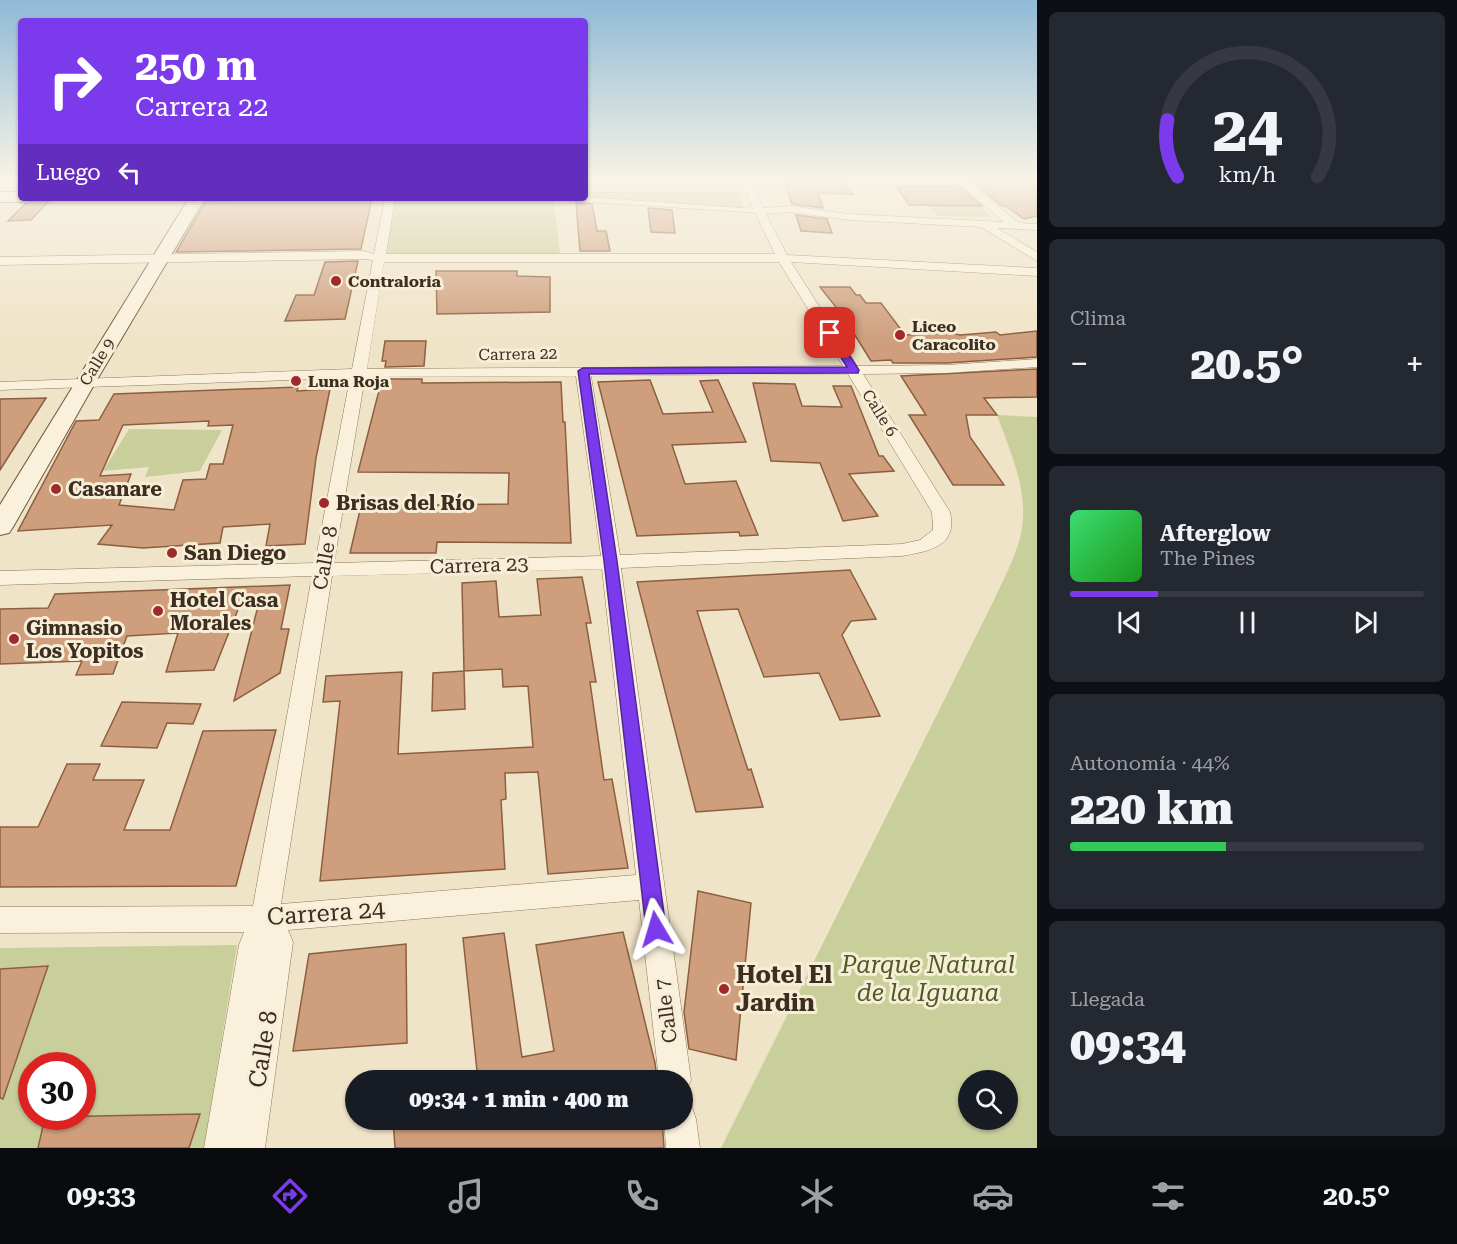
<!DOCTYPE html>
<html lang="es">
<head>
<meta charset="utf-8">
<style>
	:root { --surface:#171b24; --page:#242831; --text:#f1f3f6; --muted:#9ea1a6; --line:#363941; --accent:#7c3aed }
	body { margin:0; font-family:"Roboto Serif",serif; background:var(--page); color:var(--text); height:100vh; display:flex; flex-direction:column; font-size:22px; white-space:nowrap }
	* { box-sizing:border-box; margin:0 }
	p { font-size:20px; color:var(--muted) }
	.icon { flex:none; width:33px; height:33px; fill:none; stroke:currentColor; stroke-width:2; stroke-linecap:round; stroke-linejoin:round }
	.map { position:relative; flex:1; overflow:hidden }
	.drawer { display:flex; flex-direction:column; gap:12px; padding:12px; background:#0d0f14; width:420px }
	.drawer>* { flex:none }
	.banner { position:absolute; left:18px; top:18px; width:570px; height:183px; border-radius:6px; box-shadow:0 2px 4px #0004; background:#7c3aed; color:#fff; overflow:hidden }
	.tools { position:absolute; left:958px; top:1070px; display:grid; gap:12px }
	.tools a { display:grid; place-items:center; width:60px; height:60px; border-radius:50%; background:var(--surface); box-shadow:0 2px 4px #0004; font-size:30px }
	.speed { position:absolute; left:18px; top:1052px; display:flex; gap:12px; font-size:30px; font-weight:700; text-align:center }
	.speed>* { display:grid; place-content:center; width:78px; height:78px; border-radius:50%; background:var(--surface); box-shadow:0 2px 4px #0004; line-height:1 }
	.speed .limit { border:9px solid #d22; background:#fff; color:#111 }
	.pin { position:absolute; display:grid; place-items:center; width:51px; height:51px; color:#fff; margin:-26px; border-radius:12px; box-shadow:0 3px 9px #0006 }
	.me { position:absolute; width:66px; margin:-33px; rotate:353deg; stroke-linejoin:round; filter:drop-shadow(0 0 4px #0008) }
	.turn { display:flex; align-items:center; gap:21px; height:126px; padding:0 18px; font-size:27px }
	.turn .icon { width:78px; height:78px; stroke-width:2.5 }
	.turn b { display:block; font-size:42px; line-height:51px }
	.then { display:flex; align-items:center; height:57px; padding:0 18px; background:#0003; gap:12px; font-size:22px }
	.big { font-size:45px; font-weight:800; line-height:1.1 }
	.drawer .widget { flex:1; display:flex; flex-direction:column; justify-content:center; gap:9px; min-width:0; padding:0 21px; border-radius:9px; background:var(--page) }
	.drawer .dial { align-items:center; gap:0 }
	.dial svg { height:156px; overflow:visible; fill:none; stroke:var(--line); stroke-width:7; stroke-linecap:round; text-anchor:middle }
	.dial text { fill:var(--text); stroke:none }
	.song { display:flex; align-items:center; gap:18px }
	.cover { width:72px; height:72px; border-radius:9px; background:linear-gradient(135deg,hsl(140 70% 55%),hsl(120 70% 35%)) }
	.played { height:6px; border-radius:3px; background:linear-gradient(90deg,var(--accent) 25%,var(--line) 25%) }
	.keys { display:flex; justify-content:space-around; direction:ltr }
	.heat { display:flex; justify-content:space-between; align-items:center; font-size:33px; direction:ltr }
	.charge { height:9px; border-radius:4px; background:linear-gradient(90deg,#34c759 44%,var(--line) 0) }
	.trip { position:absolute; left:345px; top:1070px; width:348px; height:60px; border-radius:30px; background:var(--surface); box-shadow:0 2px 4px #0004; font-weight:800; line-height:60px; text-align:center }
	.tab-bar { display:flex; height:96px; justify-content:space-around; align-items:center; background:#090b0e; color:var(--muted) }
	.tab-bar .icon { width:42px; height:42px }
	.tab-bar .current { color:var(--accent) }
	.tab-bar b { font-size:27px; color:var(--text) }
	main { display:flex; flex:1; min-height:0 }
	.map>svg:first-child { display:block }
	.green { fill:#c9cf9b; fill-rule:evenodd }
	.building { fill:#cf9f7d; stroke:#8d5f41; stroke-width:1.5; fill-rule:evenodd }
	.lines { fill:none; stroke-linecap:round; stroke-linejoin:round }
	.pedestrian-casing { stroke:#8d765c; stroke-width:1 }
	.minor-casing { stroke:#8d765c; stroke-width:1 }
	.secondary-casing { stroke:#6f573f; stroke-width:2 }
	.pedestrian { fill:#faf1dc; fill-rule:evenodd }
	.minor { fill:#faf1dc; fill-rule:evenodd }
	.secondary { fill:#faf1dc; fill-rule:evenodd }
	.route { fill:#7c3aed; stroke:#51269a; stroke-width:1.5 }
	.poi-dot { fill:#9e2a2b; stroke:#f7eed8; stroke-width:2 }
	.labels { text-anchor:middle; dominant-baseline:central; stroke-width:6; stroke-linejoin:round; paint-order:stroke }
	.far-poi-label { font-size:16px; font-weight:bold; fill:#3d2e20; stroke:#f7eed8; text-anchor:start }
	.far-street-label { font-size:16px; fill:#3d2e20; stroke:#f7eed8 }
	.poi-label { font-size:20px; font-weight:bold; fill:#3d2e20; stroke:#f7eed8; text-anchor:start }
	.street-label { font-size:20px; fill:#3d2e20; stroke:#f7eed8 }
	.near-street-label { font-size:24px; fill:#3d2e20; stroke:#f7eed8 }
	.near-park-label { font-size:24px; font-style:italic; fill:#4d5a26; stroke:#f7eed8 }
	.near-poi-label { font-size:24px; font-weight:bold; fill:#3d2e20; stroke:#f7eed8; text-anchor:start }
</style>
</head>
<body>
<main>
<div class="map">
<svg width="1037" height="1148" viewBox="0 0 1037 1148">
	<rect width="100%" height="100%" fill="#f0e4c8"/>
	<!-- green -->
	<path class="green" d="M 585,192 L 737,192 L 744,209 L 585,198 Z
		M 404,198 L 546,199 L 554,202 L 560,253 L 552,256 L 387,253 L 394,202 Z
		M 929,205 L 981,206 L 990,217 L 937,216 Z
		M 997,415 L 1037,417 L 1037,1148 L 721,1148 L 994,600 C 1002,582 1012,564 1018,545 C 1033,499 1012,457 997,415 ZM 969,1080 L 1008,1080 L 1008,1119 L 969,1119 Z
		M 129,429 L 222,430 L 200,471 L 145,477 L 149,467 L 103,471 Z
		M 237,945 L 204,1148 L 0,1148 L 0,948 ZM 32,1065 L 82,1065 L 82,1116 L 32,1116 Z"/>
	<!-- building -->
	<path class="building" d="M 783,178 L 841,178 L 853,194 L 818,193 L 823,208 L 792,204 Z
		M 969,178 L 1037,178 L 1037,216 L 1024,219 L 1006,206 L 1002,206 Z
		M 896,186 L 958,186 L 982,206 L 909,205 Z
		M 372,198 L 361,249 L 176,252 L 206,201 Z
		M 49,201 L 31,220 L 8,221 L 27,202 Z
		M 576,203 L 592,204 L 597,231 L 606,231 L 610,251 L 580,251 Z
		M 648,208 L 672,210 L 675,233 L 651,232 Z
		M 796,215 L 827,219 L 832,233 L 801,231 Z
		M 358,261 L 345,319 L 285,321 L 296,295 L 314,295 L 325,262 Z
		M 436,271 L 517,271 L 517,276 L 550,277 L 550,312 L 437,314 Z
		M 820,287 L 850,287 L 856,295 L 860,295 L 866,303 L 881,303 L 905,335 L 951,333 L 960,335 L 996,332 L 1000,335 L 1037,331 L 1037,357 L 946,363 L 893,363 L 891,360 L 871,361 L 843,316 Z
		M 385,341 L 426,341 L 424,366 L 385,367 L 386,361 L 382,361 Z
		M 1037,369 L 1037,397 L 984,398 L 997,415 L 966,415 L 970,437 L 1004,485 L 953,485 L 909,415 L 926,415 L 901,376 Z
		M 382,379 L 422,379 L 422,383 L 561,382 L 563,422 L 565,422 L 571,543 L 437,542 L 436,553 L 350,553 L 361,506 L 508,504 L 509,473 L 358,472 Z
		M 650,380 L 663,414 L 713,412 L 700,381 L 718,380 L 746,442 L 672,445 L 685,484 L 736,481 L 758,535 L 740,536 L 739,532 L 637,536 L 598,382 Z
		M 753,383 L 795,384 L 802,406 L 842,407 L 833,386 L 851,386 L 879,456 L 883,456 L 894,471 L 849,474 L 878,516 L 843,521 L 820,463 L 771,461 Z
		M 298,387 L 297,391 L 330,389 L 316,458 L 305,544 L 266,546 L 270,524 L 223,527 L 220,543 L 143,548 L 98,544 L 112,525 L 18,531 L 76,421 L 99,420 L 114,394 ZM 209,421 L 208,426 L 233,425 L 223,464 L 210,464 L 206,479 L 183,480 L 174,510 L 119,505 L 131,474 L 100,476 L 123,425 Z
		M 46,398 L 26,429 L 0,470 L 0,399 Z
		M 850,570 L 876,619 L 851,621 L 842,635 L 880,716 L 840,720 L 819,673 L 764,677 L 738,609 L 697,611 L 748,770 L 751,769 L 763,807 L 696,812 L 637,582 Z
		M 582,577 L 591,623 L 586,623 L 596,682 L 590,682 L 604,780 L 612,779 L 628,868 L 548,874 L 538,772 L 505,773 L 506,799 L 501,800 L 505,869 L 320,881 L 340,701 L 323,702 L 326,676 L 402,672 L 398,754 L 533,747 L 528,686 L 503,687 L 502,669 L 464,671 L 462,583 L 496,581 L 499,617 L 541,615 L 537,579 Z
		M 290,585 L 281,629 L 289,629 L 280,673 L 234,701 L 259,602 L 243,597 L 214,670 L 166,672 L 178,633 L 127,636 L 113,674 L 76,675 L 82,661 L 0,664 L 0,609 L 48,608 L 55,594 Z
		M 464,671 L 465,709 L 432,711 L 433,673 Z
		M 122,702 L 161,703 L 201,704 L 193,724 L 167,723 L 157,748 L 101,746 Z
		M 276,730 L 236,886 L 0,887 L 0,827 L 38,827 L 67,764 L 100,764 L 93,780 L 144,780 L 124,830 L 170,830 L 203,731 Z
		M 698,891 L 751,903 L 736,1060 L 689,1049 L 684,1012 Z
		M 623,932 L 655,1063 L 657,1080 L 478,1080 L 463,938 L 504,933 L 522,1057 L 554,1051 L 536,945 Z
		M 406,944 L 407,1043 L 293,1051 L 309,954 Z
		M 48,966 L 3,1099 L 0,1098 L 0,969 Z
		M 200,1114 L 189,1148 L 38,1148 L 45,1117 Z
		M 393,1119 L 662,1119 L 664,1148 L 395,1148 Z"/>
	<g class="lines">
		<!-- pedestrian casing -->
		<g class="pedestrian-casing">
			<path id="pedestrian" d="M 585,188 L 750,188 L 754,190 L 750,192 L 585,192 Z
				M 585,197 L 759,209 L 763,211 L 759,213 L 559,200 L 555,198 Z"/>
		</g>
		<!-- minor casing -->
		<g class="minor-casing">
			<path id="minor" d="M 741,178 L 751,178 L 763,208 L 790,206 L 849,214 L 1004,222 L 952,178 L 963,178 L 1019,223 L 1037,224 L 1037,230 L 997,228 L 1037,252 L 1037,261 L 981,227 L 849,220 L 790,212 L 766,214 L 787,255 L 1037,268 L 1037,276 L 791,262 L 857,366 L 946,365 L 1037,359 L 1037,367 L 946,373 L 863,374 L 950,512 C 958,547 929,551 902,556 L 621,568 L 691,1080 L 686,1091 L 682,1093 L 682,1080 L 659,1080 L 639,900 L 288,930 L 293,942 L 265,1148 L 204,1148 L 239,945 L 244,932 L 0,933 L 0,907 L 253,906 L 312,576 L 0,585 L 0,571 L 315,563 L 350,378 L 0,390 L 0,382 L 352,369 L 373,260 L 364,259 L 0,265 L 0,257 L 364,251 L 374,254 L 385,198 L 395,198 L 386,254 L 775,254 L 754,211 ZM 384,262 L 779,262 L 843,366 L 367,369 ZM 848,374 L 932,512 L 933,530 L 920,540 L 902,544 L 620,555 L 591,376 ZM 576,376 L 601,556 L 334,563 L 365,377 ZM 602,569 L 636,875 L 281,904 L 332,576 Z
				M 682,1104 L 692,1107 L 696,1119 L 700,1148 L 666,1148 L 664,1119 L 682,1119 Z"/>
		</g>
		<!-- secondary casing -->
		<g class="secondary-casing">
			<path id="secondary" d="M 0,192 L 21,192 L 21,198 L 28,198 L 21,202 L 0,202 Z
				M 189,198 L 205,198 L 95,383 L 13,527 L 9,533 L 0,535 L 0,505 Z"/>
		</g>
		<!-- pedestrian -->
		<use href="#pedestrian" class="pedestrian"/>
		<!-- minor -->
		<use href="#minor" class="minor"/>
		<!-- secondary -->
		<use href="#secondary" class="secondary"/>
	</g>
	<!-- sky -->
	<linearGradient id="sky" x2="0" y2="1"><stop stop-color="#8fbad6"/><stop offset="0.53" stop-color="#f8f3e6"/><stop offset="1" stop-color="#f8f3e6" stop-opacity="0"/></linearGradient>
	<rect width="1037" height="339" fill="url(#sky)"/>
	<!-- route -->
	<path class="route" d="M 830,330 L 835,333 L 859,370 L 858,373 L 589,374 L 617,561 L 666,929 L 663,936 L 656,939 L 649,936 L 646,929 L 604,561 L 578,371 L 583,368 L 847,367 L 825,333 Z"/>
	<!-- markers -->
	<g class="poi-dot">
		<circle cx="336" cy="281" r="6"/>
		<circle cx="900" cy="335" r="6"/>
		<circle cx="296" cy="381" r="6"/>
		<circle cx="56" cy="489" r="6"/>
		<circle cx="324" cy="503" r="6"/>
		<circle cx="172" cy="553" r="6"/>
		<circle cx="158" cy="611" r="6"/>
		<circle cx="14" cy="639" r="6"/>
		<circle cx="724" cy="989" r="6"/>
	</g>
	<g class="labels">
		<!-- far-poi labels -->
		<g class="far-poi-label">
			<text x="348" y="281">Contraloria</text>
			<text x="912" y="326">Liceo<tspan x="912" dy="18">Caracolito</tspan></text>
			<text x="308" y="381">Luna Roja</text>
		</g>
		<!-- far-street labels -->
		<g class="far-street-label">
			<text transform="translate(518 354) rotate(-1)">Carrera 22</text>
			<text transform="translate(97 362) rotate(-59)">Calle 9</text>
			<text transform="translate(880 413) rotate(58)">Calle 6</text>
		</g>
		<!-- poi labels -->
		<g class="poi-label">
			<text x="68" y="489">Casanare</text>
			<text x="336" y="503">Brisas del Río</text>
			<text x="184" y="553">San Diego</text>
			<text x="170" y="600">Hotel Casa<tspan x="170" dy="23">Morales</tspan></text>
			<text x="26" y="628">Gimnasio<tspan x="26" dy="23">Los Yopitos</tspan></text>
		</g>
		<!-- street labels -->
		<g class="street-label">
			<text transform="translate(325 558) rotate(-80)">Calle 8</text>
			<text transform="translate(479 565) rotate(-2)">Carrera 23</text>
			<text transform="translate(666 1011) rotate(-97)">Calle 7</text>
		</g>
		<!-- near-street labels -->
		<g class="near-street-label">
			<text transform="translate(326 913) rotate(-4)">Carrera 24</text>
			<text transform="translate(263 1049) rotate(-81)">Calle 8</text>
		</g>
		<!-- near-park labels -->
		<g class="near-park-label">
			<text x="928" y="965">Parque Natural<tspan x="928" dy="28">de la Iguana</tspan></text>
		</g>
		<!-- near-poi labels -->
		<g class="near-poi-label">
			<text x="736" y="975">Hotel El<tspan x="736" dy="28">Jardin</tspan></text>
		</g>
	</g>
</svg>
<div class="tools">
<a><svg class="icon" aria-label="search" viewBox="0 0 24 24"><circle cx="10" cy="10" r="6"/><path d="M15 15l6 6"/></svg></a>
</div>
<div class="speed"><div class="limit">30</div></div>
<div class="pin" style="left:830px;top:333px;background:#d93025"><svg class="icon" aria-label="arrive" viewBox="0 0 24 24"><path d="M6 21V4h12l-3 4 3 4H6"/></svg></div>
<svg class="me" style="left:656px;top:929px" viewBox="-20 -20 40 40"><path d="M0-17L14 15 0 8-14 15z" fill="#7c3aed" stroke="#fff" stroke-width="4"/></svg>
<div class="trip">09:34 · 1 min · 400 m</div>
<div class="banner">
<div class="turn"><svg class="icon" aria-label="right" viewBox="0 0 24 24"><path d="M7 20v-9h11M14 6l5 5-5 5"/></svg><div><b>250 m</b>Carrera 22</div></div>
<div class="then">Luego<svg class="icon" aria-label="left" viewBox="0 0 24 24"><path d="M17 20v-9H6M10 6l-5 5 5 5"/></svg></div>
</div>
</div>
<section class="drawer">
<div class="widget dial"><svg viewBox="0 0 100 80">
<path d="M14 69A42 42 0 1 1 86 69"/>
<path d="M14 69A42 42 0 0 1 9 40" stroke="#7c3aed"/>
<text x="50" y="56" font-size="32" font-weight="700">24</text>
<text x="50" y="72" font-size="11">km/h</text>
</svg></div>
<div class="widget"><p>Clima</p>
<div class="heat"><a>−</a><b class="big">20.5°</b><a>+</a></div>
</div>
<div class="widget">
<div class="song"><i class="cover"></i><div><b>Afterglow</b><p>The Pines</p></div></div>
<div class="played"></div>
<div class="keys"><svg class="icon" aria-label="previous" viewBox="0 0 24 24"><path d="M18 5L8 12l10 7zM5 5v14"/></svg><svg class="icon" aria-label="pause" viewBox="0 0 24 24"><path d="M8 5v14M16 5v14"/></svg><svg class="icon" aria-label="next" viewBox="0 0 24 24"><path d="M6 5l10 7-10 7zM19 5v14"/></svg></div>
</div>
<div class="widget"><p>Autonomía · 44%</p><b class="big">220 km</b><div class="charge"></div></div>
<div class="widget"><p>Llegada</p><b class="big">09:34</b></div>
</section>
</main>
<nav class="tab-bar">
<b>09:33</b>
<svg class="icon current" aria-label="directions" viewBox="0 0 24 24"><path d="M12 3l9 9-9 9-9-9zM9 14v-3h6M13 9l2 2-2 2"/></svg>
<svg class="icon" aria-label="music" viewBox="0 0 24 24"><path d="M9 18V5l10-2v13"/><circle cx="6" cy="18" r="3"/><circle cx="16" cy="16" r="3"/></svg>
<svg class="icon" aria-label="phone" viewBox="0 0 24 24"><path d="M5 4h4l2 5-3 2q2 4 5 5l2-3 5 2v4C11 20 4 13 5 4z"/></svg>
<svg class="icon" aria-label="climate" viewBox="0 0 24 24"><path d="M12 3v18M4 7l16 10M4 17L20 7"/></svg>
<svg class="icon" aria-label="car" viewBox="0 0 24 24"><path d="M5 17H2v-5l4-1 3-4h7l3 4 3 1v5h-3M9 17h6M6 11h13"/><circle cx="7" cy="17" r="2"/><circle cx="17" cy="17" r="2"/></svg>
<svg class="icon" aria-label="filters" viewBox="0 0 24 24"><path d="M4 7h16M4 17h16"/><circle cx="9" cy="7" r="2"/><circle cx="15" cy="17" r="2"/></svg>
<b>20.5°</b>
</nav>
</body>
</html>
